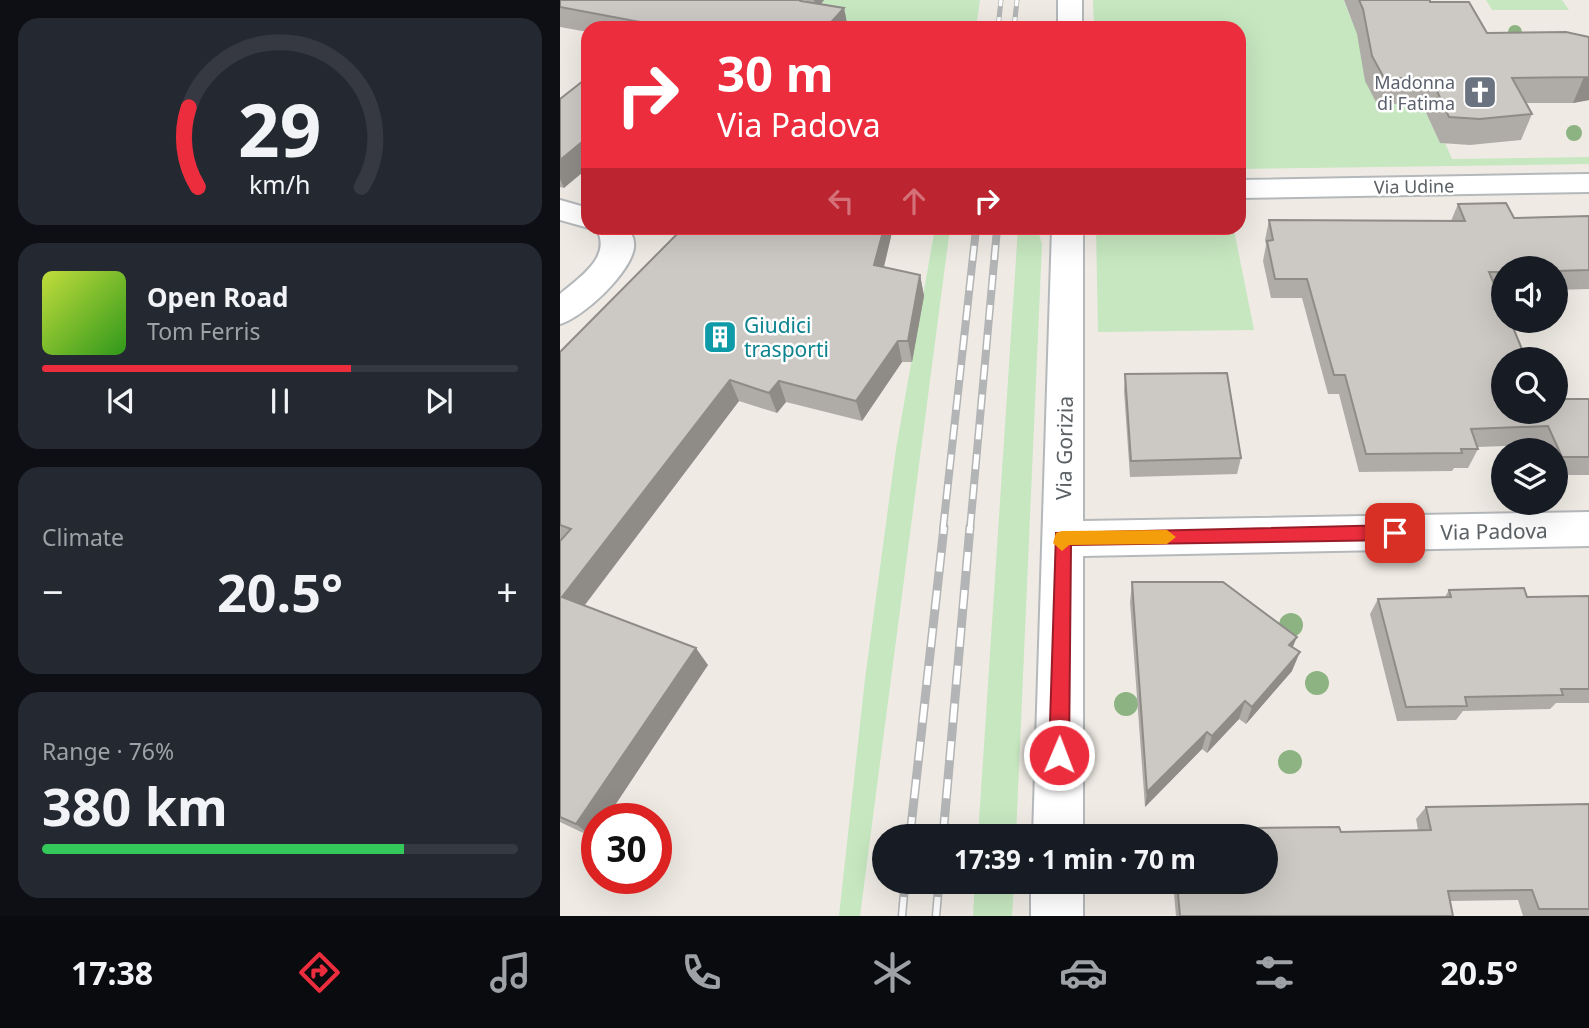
<!DOCTYPE html>
<html lang="en">
<head>
<meta charset="utf-8">
<style>
	:root { --surface:#171b24; --page:#242831; --text:#f1f3f6; --muted:#9ea1a6; --line:#363941; --accent:#ec2d3d }
	body { margin:0; font-family:"Noto Sans",sans-serif; background:var(--page); color:var(--text); height:100vh; display:flex; flex-direction:column; font-size:26px; white-space:nowrap }
	* { box-sizing:border-box; margin:0 }
	p { font-size:23px; color:var(--muted) }
	.icon { flex:none; width:38px; height:38px; fill:none; stroke:currentColor; stroke-width:2; stroke-linecap:round; stroke-linejoin:round }
	.map { position:relative; flex:1; overflow:hidden }
	.panel { display:flex; flex-direction:column; gap:18px; padding:18px; background:#0d0f14; width:560px }
	.panel>* { flex:none }
	.hud { position:absolute; left:21px; top:21px; width:665px; height:214px; border-radius:21px; box-shadow:0 7px 28px #0002; background:#ec2d3d; color:#fff; overflow:hidden }
	.controls { position:absolute; left:931px; top:256px; display:grid; gap:14px }
	.controls a { display:grid; place-items:center; width:77px; height:77px; border-radius:50%; background:var(--surface); box-shadow:0 7px 28px #0002; font-size:35px }
	.speed { position:absolute; left:21px; top:803px; display:flex; gap:14px; font-size:35px; font-weight:700; text-align:center }
	.speed>* { display:grid; place-content:center; width:91px; height:91px; border-radius:50%; background:var(--surface); box-shadow:0 7px 28px #0002; line-height:1 }
	.speed .limit { border:10px solid #d22; background:#fff; color:#111 }
	.pin { position:absolute; display:grid; place-items:center; width:60px; height:60px; color:#fff; margin:-30px; border-radius:14px; box-shadow:0 4px 10px #0006 }
	.me { position:absolute; width:77px; margin:-38px; rotate:1deg; stroke-linejoin:round; filter:drop-shadow(0 0 5px #0008) }
	.turn { display:flex; align-items:center; gap:24px; height:147px; padding:0 21px; font-size:32px }
	.turn .icon { width:91px; height:91px; stroke-width:2.5 }
	.turn b { display:block; font-size:49px; line-height:60px }
	.lanes { display:flex; align-items:center; height:66px; padding:0 21px; background:#0003; justify-content:center; gap:35px; direction:ltr }
	.lanes .off { opacity:.35 }
	.big { font-size:52px; font-weight:700; line-height:1.1 }
	.panel .card { flex:1; display:flex; flex-direction:column; justify-content:center; gap:10px; min-width:0; padding:0 24px; border-radius:21px; background:var(--page) }
	.panel .dial { align-items:center; gap:0 }
	.dial svg { height:182px; overflow:visible; fill:none; stroke:var(--line); stroke-width:7; stroke-linecap:round; text-anchor:middle }
	.dial text { fill:var(--text); stroke:none }
	.song { display:flex; align-items:center; gap:21px }
	.cover { width:84px; height:84px; border-radius:10px; background:linear-gradient(135deg,hsl(70 70% 55%),hsl(110 70% 35%)) }
	.played { height:7px; border-radius:4px; background:linear-gradient(90deg,var(--accent) 65%,var(--line) 65%) }
	.keys { display:flex; justify-content:space-around; direction:ltr }
	.heat { display:flex; justify-content:space-between; align-items:center; font-size:38px; direction:ltr }
	.charge { height:10px; border-radius:5px; background:linear-gradient(90deg,#34c759 76%,var(--line) 0) }
	.trip { position:absolute; left:312px; top:824px; width:406px; height:70px; border-radius:35px; background:var(--surface); box-shadow:0 7px 28px #0002; font-weight:700; line-height:70px; text-align:center }
	.tab-bar { display:flex; height:112px; justify-content:space-around; align-items:center; background:#090b0e; color:var(--muted) }
	.tab-bar .icon { width:49px; height:49px }
	.tab-bar .active { color:var(--accent) }
	.tab-bar b { font-size:32px; color:var(--text) }
	main { display:flex; flex:1; min-height:0 }
	.map>svg:first-child { display:block }
	.green { fill:#c6e7c0 }
	.lines { fill:none; stroke-linecap:round; stroke-linejoin:round }
	.street-casing { stroke:#b5b8bb; stroke-width:4 }
	.street { fill:#fff; fill-rule:evenodd }
	.rail-far2-casing { stroke:#b3b4b5; stroke-width:5 }
	.rail-far1-casing { stroke:#b3b4b5; stroke-width:8 }
	.rail-casing { stroke:#b3b4b5; stroke-width:9 }
	.rail-far2 { stroke:#fff; stroke-width:3.5; stroke-dasharray:11; stroke-linecap:butt }
	.rail-far1 { stroke:#fff; stroke-width:5; stroke-dasharray:15; stroke-linecap:butt }
	.rail { stroke:#fff; stroke-width:6; stroke-dasharray:19; stroke-linecap:butt }
	.tree { fill:#8db383 }
	.wall { fill:#afaca8 }
	.shaded-wall { fill:#8f8c88 }
	.building { fill:#ccc8c3; stroke:#8f8c88; stroke-width:2 }
	.route { fill:#ec2d3d; stroke:#991d28; stroke-width:2 }
	.slow { fill:#f59e0b }
	.labels { text-anchor:middle; dominant-baseline:central; stroke-width:5; stroke-linejoin:round; paint-order:stroke }
	.far-worship-label { font-size:18px; fill:#5b616d; stroke:#fff; text-anchor:end }
	.far-street-label { font-size:18px; fill:#5c6165; stroke:#fff }
	.culture-label { font-size:21px; fill:#0d838f; stroke:#fff; text-anchor:start }
	.street-label { font-size:21px; fill:#5c6165; stroke:#fff }
</style>
</head>
<body>
<main>
<section class="panel">
<div class="card dial"><svg viewBox="0 0 100 80">
<path d="M14 69A42 42 0 1 1 86 69"/>
<path d="M14 69A42 42 0 0 1 10 34" stroke="#ec2d3d"/>
<text x="50" y="56" font-size="32" font-weight="700">29</text>
<text x="50" y="72" font-size="11">km/h</text>
</svg></div>
<div class="card">
<div class="song"><i class="cover"></i><div><b>Open Road</b><p>Tom Ferris</p></div></div>
<div class="played"></div>
<div class="keys"><svg class="icon" aria-label="previous" viewBox="0 0 24 24"><path d="M18 5L8 12l10 7zM5 5v14"/></svg><svg class="icon" aria-label="pause" viewBox="0 0 24 24"><path d="M8 5v14M16 5v14"/></svg><svg class="icon" aria-label="next" viewBox="0 0 24 24"><path d="M6 5l10 7-10 7zM19 5v14"/></svg></div>
</div>
<div class="card"><p>Climate</p>
<div class="heat"><a>−</a><b class="big">20.5°</b><a>+</a></div>
</div>
<div class="card"><p>Range · 76%</p><b class="big">380 km</b><div class="charge"></div></div>
</section>
<div class="map">
<svg width="1029" height="916" viewBox="0 0 1029 916">
	<rect width="100%" height="100%" fill="#efebe4"/>
	<!-- green -->
	<path class="green" d="M 212,0 L 420,0 L 416,28 L 278,28 Z
		M 533,0 L 784,0 L 791,19 L 829,19 L 817,104 L 862,104 L 880,143 L 885,143 L 892,159 L 1029,157 L 1029,164 L 679,169 L 679,28 L 534,28 Z
		M 926,0 L 1002,0 L 1009,10 L 932,10 Z
		M 375,228 L 390,228 L 300,916 L 279,916 L 305,679 L 336,449 Z
		M 458,228 L 477,228 L 482,244 L 456,836 L 418,836 Z
		M 536,228 L 674,230 L 694,330 L 538,332 Z
		M 415,882 L 454,882 L 452,916 L 413,916 Z"/>
	<g class="lines">
		<!-- street casing -->
		<g class="street-casing">
			<path id="street" d="M 498,0 L 522,0 L 522,28 L 498,28 Z
				M 1029,174 L 1029,192 L 679,198 L 679,180 Z
				M 0,200 L 28,208 L 29,228 L 0,220 Z
				M 36,228 L 67,228 C 72,234 75,239 74,248 C 70,273 24,317 0,324 L 0,294 C 20,277 53,256 36,228 Z
				M 492,228 L 523,228 L 523,521 L 1029,512 L 1029,546 L 523,556 L 523,836 L 473,836 Z
				M 471,882 L 523,882 L 523,916 L 471,916 Z"/>
		</g>
		<!-- street -->
		<use href="#street" class="street"/>
		<!-- rail-far2 casing -->
		<g class="rail-far2-casing">
			<path id="rail-far2" d="M 438,28 L 441,0
				M 454,28 L 457,0"/>
		</g>
		<!-- rail-far1 casing -->
		<g class="rail-far1-casing">
			<path id="rail-far1" d="M 383,529 L 416,229
				M 410,529 L 437,229"/>
		</g>
		<!-- rail casing -->
		<g class="rail-casing">
			<path id="rail" d="M 350,836 L 384,527
				M 383,836 L 410,527
				M 342,916 L 345,882
				M 376,916 L 379,882"/>
		</g>
		<!-- rail-far2 -->
		<use href="#rail-far2" class="rail-far2"/>
		<!-- rail-far1 -->
		<use href="#rail-far1" class="rail-far1"/>
		<!-- rail -->
		<use href="#rail" class="rail"/>
	</g>
	<!-- trees -->
	<g class="tree">
		<circle cx="955" cy="32" r="7"/>
		<circle cx="1014" cy="133" r="8"/>
		<circle cx="731" cy="625" r="12"/>
		<circle cx="757" cy="683" r="12"/>
		<circle cx="566" cy="704" r="12"/>
		<circle cx="730" cy="762" r="12"/>
	</g>
	<!-- wall -->
	<path class="wall" d="M 0,0 L 264,0 L 261,4 L 284,8 L 288,28 L 28,28 L 28,32 L 0,27 Z
		M 784,0 L 870,0 L 870,2 L 927,33 L 1029,37 L 1029,100 L 1013,103 L 966,103 L 972,114 L 961,140 L 910,145 L 880,143 L 862,104 L 817,104 L 805,81 L 797,34 Z
		M 0,99 L 4,188 L 0,187 Z
		M 898,204 L 954,218 L 1029,216 L 1029,289 L 996,290 L 996,268 L 943,268 L 943,291 L 937,291 L 943,411 L 1029,399 L 1029,475 L 996,475 L 996,450 L 979,450 L 977,445 L 917,447 L 918,449 L 908,468 L 894,468 L 892,471 L 799,472 L 779,394 L 768,394 L 742,298 L 711,298 L 703,261 L 706,245 L 705,240 L 709,220 L 891,221 Z
		M 119,228 L 333,228 L 324,267 L 360,275 L 364,296 L 352,362 L 342,362 L 302,421 L 226,402 L 217,413 L 179,401 L 25,605 L 148,665 L 37,819 L 37,833 L 34,838 L 0,822 L 0,541 L 1,540 L 0,539 L 0,352 L 120,231 Z
		M 565,374 L 681,458 L 677,474 L 570,477 L 564,391 Z
		M 572,582 L 733,648 L 732,671 L 686,724 L 679,719 L 647,753 L 642,749 L 585,807 L 570,602 Z
		M 889,590 L 967,597 L 1029,596 L 1029,703 L 996,703 L 990,709 L 903,711 L 896,720 L 837,721 L 810,614 L 818,599 L 885,597 Z
		M 1029,804 L 1029,916 L 963,916 L 958,900 L 890,901 L 893,916 L 616,916 L 613,882 L 705,882 L 705,836 L 610,836 L 612,829 L 781,832 L 858,830 L 856,819 L 866,807 Z"/>
	<!-- shaded-wall -->
	<path class="shaded-wall" d="M 254,0 L 264,0 L 256,10 Z
		M 284,8 L 288,28 L 266,28 Z
		M 1024,77 L 1029,77 L 1029,100 L 1013,103 Z
		M 28,137 L 28,168 L 4,188 L 0,179 L 0,160 Z
		M 324,228 L 333,228 L 319,287 L 314,265 Z
		M 360,275 L 364,296 L 352,362 L 348,341 Z
		M 338,341 L 342,362 L 302,421 L 296,401 Z
		M 170,380 L 179,401 L 17,615 L 2,597 Z
		M 219,381 L 226,402 L 217,413 L 209,393 Z
		M 737,637 L 729,656 L 729,645 Z
		M 136,648 L 148,665 L 46,819 L 37,819 L 37,833 L 34,838 L 16,824 Z
		M 740,652 L 732,671 L 686,724 L 692,707 Z
		M 685,701 L 679,719 L 647,753 L 652,736 Z
		M 647,732 L 642,749 L 585,807 L 587,792 Z"/>
	<!-- building -->
	<path class="building" d="M 0,0 L 242,0 L 241,1 L 284,8 L 266,28 L 91,28 L 96,25 L 0,7 Z
		M 799,0 L 870,0 L 870,2 L 909,2 L 927,33 L 1006,32 L 1029,37 L 1029,77 L 952,78 L 972,114 L 920,119 L 889,117 L 871,78 L 824,78 L 812,56 L 803,9 Z
		M 28,77 L 28,137 L 0,160 L 0,99 Z
		M 946,203 L 954,218 L 1029,216 L 1029,270 L 996,271 L 996,268 L 943,268 L 943,272 L 929,272 L 943,306 L 943,320 L 950,320 L 966,359 L 943,359 L 943,411 L 996,411 L 996,399 L 1029,399 L 1029,457 L 1002,457 L 988,426 L 911,429 L 918,449 L 901,449 L 902,453 L 806,454 L 785,375 L 774,375 L 747,279 L 715,279 L 707,241 L 713,240 L 709,220 L 905,221 L 898,204 Z
		M 123,228 L 324,228 L 314,265 L 360,275 L 348,341 L 338,341 L 296,401 L 219,381 L 209,393 L 170,380 L 2,597 L 136,648 L 16,824 L 0,817 L 0,541 L 11,529 L 0,525 L 0,352 Z
		M 667,373 L 681,458 L 571,461 L 565,374 Z
		M 572,582 L 663,582 L 737,637 L 729,645 L 740,652 L 692,707 L 685,701 L 652,736 L 647,732 L 587,792 Z
		M 964,588 L 967,597 L 1029,596 L 1029,689 L 1001,689 L 1003,695 L 905,697 L 907,706 L 846,707 L 818,599 L 891,597 L 889,590 Z
		M 1029,804 L 1029,909 L 979,909 L 972,890 L 888,891 L 893,916 L 620,916 L 617,882 L 705,882 L 705,836 L 613,836 L 612,829 L 779,827 L 781,832 L 871,830 L 866,807 Z"/>
	<!-- route -->
	<path class="route" d="M 835,525 L 843,533 L 835,540 L 511,545 L 509,755 L 506,762 L 499,765 L 492,762 L 489,755 L 496,533 Z"/>
	<!-- slow -->
	<path class="slow" d="M 607,530 L 616,537 L 607,544 L 509,545 L 502,551 L 493,543 L 496,533 L 502,531 Z"/>
	<!-- icons -->
	<defs>
		<g id="church-square" transform="scale(1.75)"><rect x="-9" y="-9" width="18" height="18" rx="4" fill="#6b7280" stroke="#fff"/><path d="M-1.2-6h2.4v3.5h3.3v2.4h-3.3V6h-2.4V-.1h-3.3v-2.4h3.3Z" fill="#fff"/></g>
		<g id="building-square" transform="scale(1.75)"><rect x="-9" y="-9" width="18" height="18" rx="4" fill="#0f9aa8" stroke="#fff"/><path d="M-4-6H4V6H1V3H-1V6H-4ZM-2.5-4.3h1.7v1.8h-1.7ZM.8-4.3h1.7v1.8H.8ZM-2.5-1h1.7V.8h-1.7ZM.8-1h1.7V.8H.8Z" fill="#fff"/></g>
	</defs>
	<g fill-rule="evenodd">
		<use href="#church-square" x="920" y="92"/>
		<use href="#building-square" x="160" y="337"/>
	</g>
	<g class="labels">
		<!-- far-worship labels -->
		<g class="far-worship-label">
			<text x="895" y="82">Madonna<tspan x="895" dy="21">di Fatima</tspan></text>
		</g>
		<!-- far-street labels -->
		<g class="far-street-label">
			<text transform="translate(854 186) rotate(-1)">Via Udine</text>
		</g>
		<!-- culture labels -->
		<g class="culture-label">
			<text x="184" y="325">Giudici<tspan x="184" dy="24">trasporti</tspan></text>
		</g>
		<!-- street labels -->
		<g class="street-label">
			<text transform="translate(504 448) rotate(-89)">Via Gorizia</text>
			<text transform="translate(934 531) rotate(-1)">Via Padova</text>
		</g>
	</g>
</svg>
<div class="controls">
<a><svg class="icon" aria-label="sound" viewBox="0 0 24 24"><path d="M4 9h4l5-4v14l-5-4H4zM17 9q2 3 0 6"/></svg></a>
<a><svg class="icon" aria-label="search" viewBox="0 0 24 24"><circle cx="10" cy="10" r="6"/><path d="M15 15l6 6"/></svg></a>
<a><svg class="icon" aria-label="layers" viewBox="0 0 24 24"><path d="M12 4l9 5-9 5-9-5zM3 14l9 5 9-5"/></svg></a>
</div>
<div class="speed"><div class="limit">30</div></div>
<div class="pin" style="left:835px;top:533px;background:#d93025"><svg class="icon" aria-label="arrive" viewBox="0 0 24 24"><path d="M6 21V4h12l-3 4 3 4H6"/></svg></div>
<svg class="me" style="left:499px;top:755px" viewBox="-20 -20 40 40"><circle r="17" fill="#ec2d3d" stroke="#fff" stroke-width="3"/><path d="M0-11L8 9 0 5-8 9z" fill="#fff"/></svg>
<div class="trip">17:39 · 1 min · 70 m</div>
<div class="hud">
<div class="turn"><svg class="icon" aria-label="right" viewBox="0 0 24 24"><path d="M7 20v-9h11M14 6l5 5-5 5"/></svg><div><b>30 m</b>Via Padova</div></div>
<div class="lanes"><svg class="icon off" aria-label="left" viewBox="0 0 24 24"><path d="M17 20v-9H6M10 6l-5 5 5 5"/></svg><svg class="icon off" aria-label="ahead" viewBox="0 0 24 24"><path d="M12 20V5M6 11l6-6 6 6"/></svg><svg class="icon" aria-label="right" viewBox="0 0 24 24"><path d="M7 20v-9h11M14 6l5 5-5 5"/></svg></div>
</div>
</div>
</main>
<nav class="tab-bar">
<b>17:38</b>
<svg class="icon active" aria-label="directions" viewBox="0 0 24 24"><path d="M12 3l9 9-9 9-9-9zM9 14v-3h6M13 9l2 2-2 2"/></svg>
<svg class="icon" aria-label="music" viewBox="0 0 24 24"><path d="M9 18V5l10-2v13"/><circle cx="6" cy="18" r="3"/><circle cx="16" cy="16" r="3"/></svg>
<svg class="icon" aria-label="phone" viewBox="0 0 24 24"><path d="M5 4h4l2 5-3 2q2 4 5 5l2-3 5 2v4C11 20 4 13 5 4z"/></svg>
<svg class="icon" aria-label="climate" viewBox="0 0 24 24"><path d="M12 3v18M4 7l16 10M4 17L20 7"/></svg>
<svg class="icon" aria-label="car" viewBox="0 0 24 24"><path d="M5 17H2v-5l4-1 3-4h7l3 4 3 1v5h-3M9 17h6M6 11h13"/><circle cx="7" cy="17" r="2"/><circle cx="17" cy="17" r="2"/></svg>
<svg class="icon" aria-label="filters" viewBox="0 0 24 24"><path d="M4 7h16M4 17h16"/><circle cx="9" cy="7" r="2"/><circle cx="15" cy="17" r="2"/></svg>
<b>20.5°</b>
</nav>
</body>
</html>
